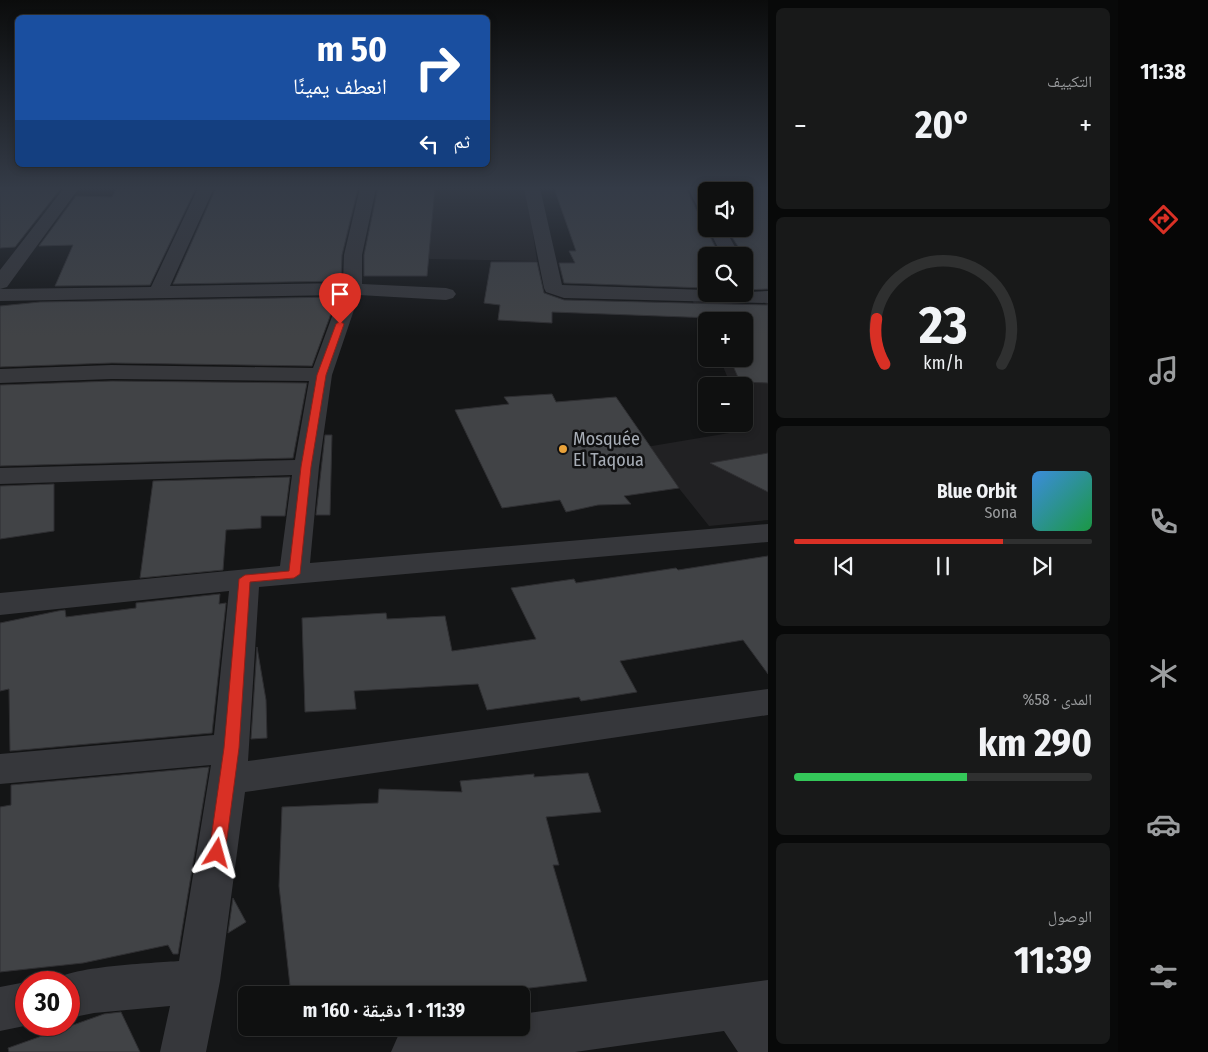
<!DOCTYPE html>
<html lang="ar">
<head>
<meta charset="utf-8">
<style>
	:root { --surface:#0f1010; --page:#181919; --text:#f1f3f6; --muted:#9b9d9f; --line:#2f3030; --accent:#d93025 }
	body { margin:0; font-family:"Fira Sans Condensed","Noto Naskh Arabic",sans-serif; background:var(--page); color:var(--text); direction:rtl; height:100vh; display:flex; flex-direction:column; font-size:19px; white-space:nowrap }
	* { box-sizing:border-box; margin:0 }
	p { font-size:16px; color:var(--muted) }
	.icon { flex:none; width:28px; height:28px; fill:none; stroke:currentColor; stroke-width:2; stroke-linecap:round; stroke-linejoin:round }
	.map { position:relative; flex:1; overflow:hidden; direction:ltr }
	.drawer { display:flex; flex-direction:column; gap:8px; padding:8px; background:#080909; width:350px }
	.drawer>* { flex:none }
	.guide { position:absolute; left:15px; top:15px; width:475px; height:152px; border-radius:8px; box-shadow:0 2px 8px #0003,0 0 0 1px var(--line); direction:rtl; background:#1a4fa0; color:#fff; overflow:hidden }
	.buttons { position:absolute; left:698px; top:182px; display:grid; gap:10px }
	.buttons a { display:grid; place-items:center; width:55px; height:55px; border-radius:8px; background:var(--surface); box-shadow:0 2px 8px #0003,0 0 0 1px var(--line); font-size:25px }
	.speed { position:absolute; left:15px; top:971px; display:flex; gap:10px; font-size:25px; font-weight:700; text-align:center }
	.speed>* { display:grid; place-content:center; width:65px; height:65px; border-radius:50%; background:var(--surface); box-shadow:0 2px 8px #0003,0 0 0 1px var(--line); line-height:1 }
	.speed .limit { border:8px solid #d22; background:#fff; color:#111 }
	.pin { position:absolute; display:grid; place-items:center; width:42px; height:42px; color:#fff; margin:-51px -21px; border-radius:50% 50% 50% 0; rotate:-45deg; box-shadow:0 0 5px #0007 }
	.pin .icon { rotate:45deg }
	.me { position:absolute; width:55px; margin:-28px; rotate:8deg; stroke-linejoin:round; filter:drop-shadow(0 0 4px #0008) }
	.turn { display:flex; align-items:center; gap:18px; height:105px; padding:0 20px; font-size:22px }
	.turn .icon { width:65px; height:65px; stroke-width:2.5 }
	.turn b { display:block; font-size:35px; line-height:42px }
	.then { display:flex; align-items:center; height:48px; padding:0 20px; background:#0003; gap:10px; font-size:19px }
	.big { font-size:38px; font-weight:700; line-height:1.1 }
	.drawer .tile { flex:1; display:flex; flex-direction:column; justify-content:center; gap:8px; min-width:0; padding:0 18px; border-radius:8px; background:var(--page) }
	.drawer .dial { align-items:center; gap:0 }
	.dial svg { height:130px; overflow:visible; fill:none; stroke:var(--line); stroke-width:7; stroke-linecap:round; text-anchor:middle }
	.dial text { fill:var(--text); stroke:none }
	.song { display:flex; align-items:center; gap:15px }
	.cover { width:60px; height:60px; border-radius:8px; background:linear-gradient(135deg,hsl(210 70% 55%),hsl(140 70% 35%)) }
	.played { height:5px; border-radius:2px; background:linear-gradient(90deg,var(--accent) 70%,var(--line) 70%) }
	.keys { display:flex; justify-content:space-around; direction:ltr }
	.heat { display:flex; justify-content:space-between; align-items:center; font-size:28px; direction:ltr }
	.charge { height:8px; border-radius:4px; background:linear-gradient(90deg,#34c759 58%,var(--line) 0) }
	.trip { position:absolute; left:238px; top:986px; width:292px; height:50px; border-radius:8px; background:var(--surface); box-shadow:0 2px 8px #0003,0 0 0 1px var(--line); font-weight:700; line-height:50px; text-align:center; direction:rtl }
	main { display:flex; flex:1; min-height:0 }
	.menu { display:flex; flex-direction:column; width:90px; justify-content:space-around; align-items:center; background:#060606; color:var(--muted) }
	.menu .icon { width:35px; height:35px }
	.menu .on { color:var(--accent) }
	.menu b { font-size:22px; color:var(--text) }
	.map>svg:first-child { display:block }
	.built { fill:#212123 }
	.building { fill:#414346; stroke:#2f2f32 }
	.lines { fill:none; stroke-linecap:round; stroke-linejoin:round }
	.minor { fill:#36373b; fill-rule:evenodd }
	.route { fill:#d93025; stroke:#8d1f18 }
	.poi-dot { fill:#e9a23a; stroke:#101011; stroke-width:2 }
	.labels { text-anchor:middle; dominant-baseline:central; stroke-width:5; stroke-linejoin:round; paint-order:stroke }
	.poi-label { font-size:18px; fill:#a7adb6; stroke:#101011; text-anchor:start }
</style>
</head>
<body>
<main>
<nav class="menu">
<b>11:38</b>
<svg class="icon on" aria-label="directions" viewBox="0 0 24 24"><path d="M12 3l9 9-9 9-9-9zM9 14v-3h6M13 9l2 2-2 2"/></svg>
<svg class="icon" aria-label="music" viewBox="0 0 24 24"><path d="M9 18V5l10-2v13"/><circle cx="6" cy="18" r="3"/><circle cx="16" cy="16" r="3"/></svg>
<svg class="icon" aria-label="phone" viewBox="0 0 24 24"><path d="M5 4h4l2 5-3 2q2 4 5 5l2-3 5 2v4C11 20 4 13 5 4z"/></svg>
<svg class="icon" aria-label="climate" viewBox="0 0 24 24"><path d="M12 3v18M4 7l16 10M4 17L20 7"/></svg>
<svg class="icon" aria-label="car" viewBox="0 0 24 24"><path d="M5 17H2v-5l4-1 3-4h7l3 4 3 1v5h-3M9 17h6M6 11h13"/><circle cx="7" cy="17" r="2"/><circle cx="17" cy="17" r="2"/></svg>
<svg class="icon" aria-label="filters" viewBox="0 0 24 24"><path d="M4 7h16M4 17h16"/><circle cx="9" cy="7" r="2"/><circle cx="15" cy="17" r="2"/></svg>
</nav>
<section class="drawer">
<div class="tile"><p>التكييف</p>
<div class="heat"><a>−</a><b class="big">20°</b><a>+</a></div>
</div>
<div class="tile dial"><svg viewBox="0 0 100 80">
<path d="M14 69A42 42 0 1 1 86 69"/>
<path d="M14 69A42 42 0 0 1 9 41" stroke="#d93025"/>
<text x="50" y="56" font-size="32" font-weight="700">23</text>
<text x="50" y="72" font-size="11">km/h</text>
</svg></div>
<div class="tile">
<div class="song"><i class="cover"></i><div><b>Blue Orbit</b><p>Sona</p></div></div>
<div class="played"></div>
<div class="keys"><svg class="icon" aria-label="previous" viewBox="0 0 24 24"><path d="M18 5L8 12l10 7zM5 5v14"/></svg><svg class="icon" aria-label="pause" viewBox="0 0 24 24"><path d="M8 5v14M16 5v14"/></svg><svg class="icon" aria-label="next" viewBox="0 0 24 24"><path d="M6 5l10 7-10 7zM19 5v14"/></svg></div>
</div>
<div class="tile"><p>المدى · 58%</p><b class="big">290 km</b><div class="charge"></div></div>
<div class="tile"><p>الوصول</p><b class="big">11:39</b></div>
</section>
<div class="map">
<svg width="768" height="1052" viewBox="0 0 768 1052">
	<rect width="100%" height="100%" fill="#141516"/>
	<!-- built -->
	<path class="built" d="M 392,188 L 526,188 L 537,261 L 379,258 Z
		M 693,301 L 766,305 L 765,302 L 768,302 L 768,520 L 709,526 L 646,447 L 747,430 L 744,422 L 744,386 L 731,386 L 720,359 L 744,359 L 744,321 L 711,321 L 709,318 L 697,318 Z"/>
	<!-- building -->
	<path class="building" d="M 0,188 L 61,188 L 15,247 L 0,248 Z
		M 171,188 L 196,188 L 150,285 L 55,286 L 73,245 L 39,246 L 76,196 L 112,197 L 116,189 Z
		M 216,188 L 358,188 L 342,255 L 341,281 L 173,284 Z
		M 378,188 L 435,188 L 427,276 L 364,276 L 364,255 Z
		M 554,188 L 686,188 L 698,213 L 706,216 L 706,229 L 720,256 L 706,256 L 706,288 L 564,283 L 559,263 L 575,263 L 569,251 L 576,251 Z
		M 706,188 L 768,188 L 768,289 L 744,290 L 744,256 L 727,229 L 744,229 L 744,191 L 707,191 Z
		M 491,262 L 537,262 L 544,293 L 564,300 L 768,305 L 768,383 L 740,382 L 730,359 L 744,359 L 744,321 L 714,321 L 713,318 L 552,312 L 552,323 L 498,320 L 500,305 L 484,303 Z
		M 337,297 L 312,366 L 112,363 L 0,367 L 0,306 L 40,302 Z
		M 112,381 L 307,383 L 293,458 L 0,466 L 0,385 Z
		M 552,394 L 556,402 L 616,397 L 679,488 L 624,496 L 631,504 L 598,505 L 566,512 L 560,500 L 502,508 L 455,410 L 509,404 L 504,397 Z
		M 325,435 L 332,435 L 330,515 L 316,515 Z
		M 768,453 L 768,492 L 710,463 Z
		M 290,477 L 285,516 L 261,516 L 261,528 L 226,530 L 223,570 L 140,578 L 153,481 Z
		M 54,484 L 54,531 L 0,539 L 0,486 Z
		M 768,556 L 768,674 L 743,640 L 620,661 L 637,692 L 581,701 L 579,697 L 487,710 L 478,684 L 354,691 L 356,709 L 305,712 L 302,618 L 386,613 L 387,619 L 445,616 L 452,651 L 536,639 L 511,588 L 574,579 L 576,583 L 676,568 L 678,570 Z
		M 220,594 L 219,604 L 226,603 L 212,733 L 10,751 L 9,689 L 0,691 L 0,623 L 58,611 L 65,610 L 66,617 L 136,608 L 136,603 Z
		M 257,647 L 266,700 L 267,738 L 251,739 Z
		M 209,767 L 178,954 L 173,954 L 168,945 L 83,963 L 0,972 L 0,807 L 11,805 L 11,785 Z
		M 588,773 L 601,812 L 546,817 L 559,865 L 553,865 L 587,981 L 473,995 L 291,995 L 279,886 L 282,807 L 378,803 L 379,789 L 462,792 L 460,781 L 534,774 L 534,777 Z
		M 233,898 L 246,922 L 228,933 Z
		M 121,1012 L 140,1052 L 9,1052 L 8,1048 L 104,1014 Z"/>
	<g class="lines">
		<!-- minor -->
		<path class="minor" d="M 64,188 L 79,188 L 7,287 L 0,289 L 0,270 Z
			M 198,188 L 214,188 L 170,286 L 343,283 L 344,255 L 360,188 L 376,188 L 362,255 L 362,284 L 446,288 L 453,290 L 456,294 L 453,298 L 446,300 L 359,295 L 332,375 L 319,467 L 310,563 L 768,524 L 768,542 L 259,587 L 248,761 L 768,689 L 768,715 L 245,792 L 220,981 L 206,1052 L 160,1052 L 170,1006 L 94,1013 L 69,1018 L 69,982 L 52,982 C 66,966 155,963 179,961 L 211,765 L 0,784 L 0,754 L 214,735 L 229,591 L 0,615 L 0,593 L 280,566 L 292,475 L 0,484 L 0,468 L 295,460 L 309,381 L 112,379 L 0,383 L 0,369 L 112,365 L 313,368 L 340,295 L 0,301 L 0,289 L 151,287 Z
			M 524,188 L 540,188 L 562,285 L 706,290 L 706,294 L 768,291 L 768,303 L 564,298 L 546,292 L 544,288 Z
			M 688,188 L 704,188 L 706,193 L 706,214 L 700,212 Z
			M 709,229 L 725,229 L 740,256 L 722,256 Z
			M 768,980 L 768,1052 L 738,1052 L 724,1031 L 575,1052 L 391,1052 L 398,1036 L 414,1029 L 521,1028 L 521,1014 Z
			M 26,982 L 28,982 L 26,982 L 26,1025 L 29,1025 L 0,1031 L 0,987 Z"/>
	</g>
	<!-- sky -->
	<linearGradient id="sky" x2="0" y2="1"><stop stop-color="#0b0c0c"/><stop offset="0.56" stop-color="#343b47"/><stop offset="1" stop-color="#343b47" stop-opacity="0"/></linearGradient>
	<rect width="768" height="336" fill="url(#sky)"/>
	<!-- route -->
	<path class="route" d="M 340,321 L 344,324 L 326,375 L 311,467 L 300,574 L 294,578 L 250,582 L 239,748 L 225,853 L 223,858 L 217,860 L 211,858 L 209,853 L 224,748 L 239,579 L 245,575 L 289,571 L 301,467 L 317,375 L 336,324 Z"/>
	<!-- markers -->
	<circle class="poi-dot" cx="563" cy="449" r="5"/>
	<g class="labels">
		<!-- poi labels -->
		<g class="poi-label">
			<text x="573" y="439">Mosquée<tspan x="573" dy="21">El Taqoua</tspan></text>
		</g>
	</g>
</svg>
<div class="buttons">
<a><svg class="icon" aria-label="sound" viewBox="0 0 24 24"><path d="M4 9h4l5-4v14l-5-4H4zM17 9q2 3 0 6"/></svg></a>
<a><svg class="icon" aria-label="search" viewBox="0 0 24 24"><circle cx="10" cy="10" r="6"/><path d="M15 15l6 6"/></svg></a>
<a>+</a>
<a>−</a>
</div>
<div class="speed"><div class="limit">30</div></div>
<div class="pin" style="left:340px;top:324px;background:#d93025"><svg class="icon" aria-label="arrive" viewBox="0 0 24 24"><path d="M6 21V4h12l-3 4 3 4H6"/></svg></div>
<svg class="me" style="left:217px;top:853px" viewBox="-20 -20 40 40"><path d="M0-17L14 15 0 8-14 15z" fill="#d93025" stroke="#fff" stroke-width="4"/></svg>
<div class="trip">11:39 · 1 دقيقة · 160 m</div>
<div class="guide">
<div class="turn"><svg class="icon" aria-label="right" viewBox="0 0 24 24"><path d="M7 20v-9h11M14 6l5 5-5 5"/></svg><div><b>50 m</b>انعطف يمينًا</div></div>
<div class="then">ثم<svg class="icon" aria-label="left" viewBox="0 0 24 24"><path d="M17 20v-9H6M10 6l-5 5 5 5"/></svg></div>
</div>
</div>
</main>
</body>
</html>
